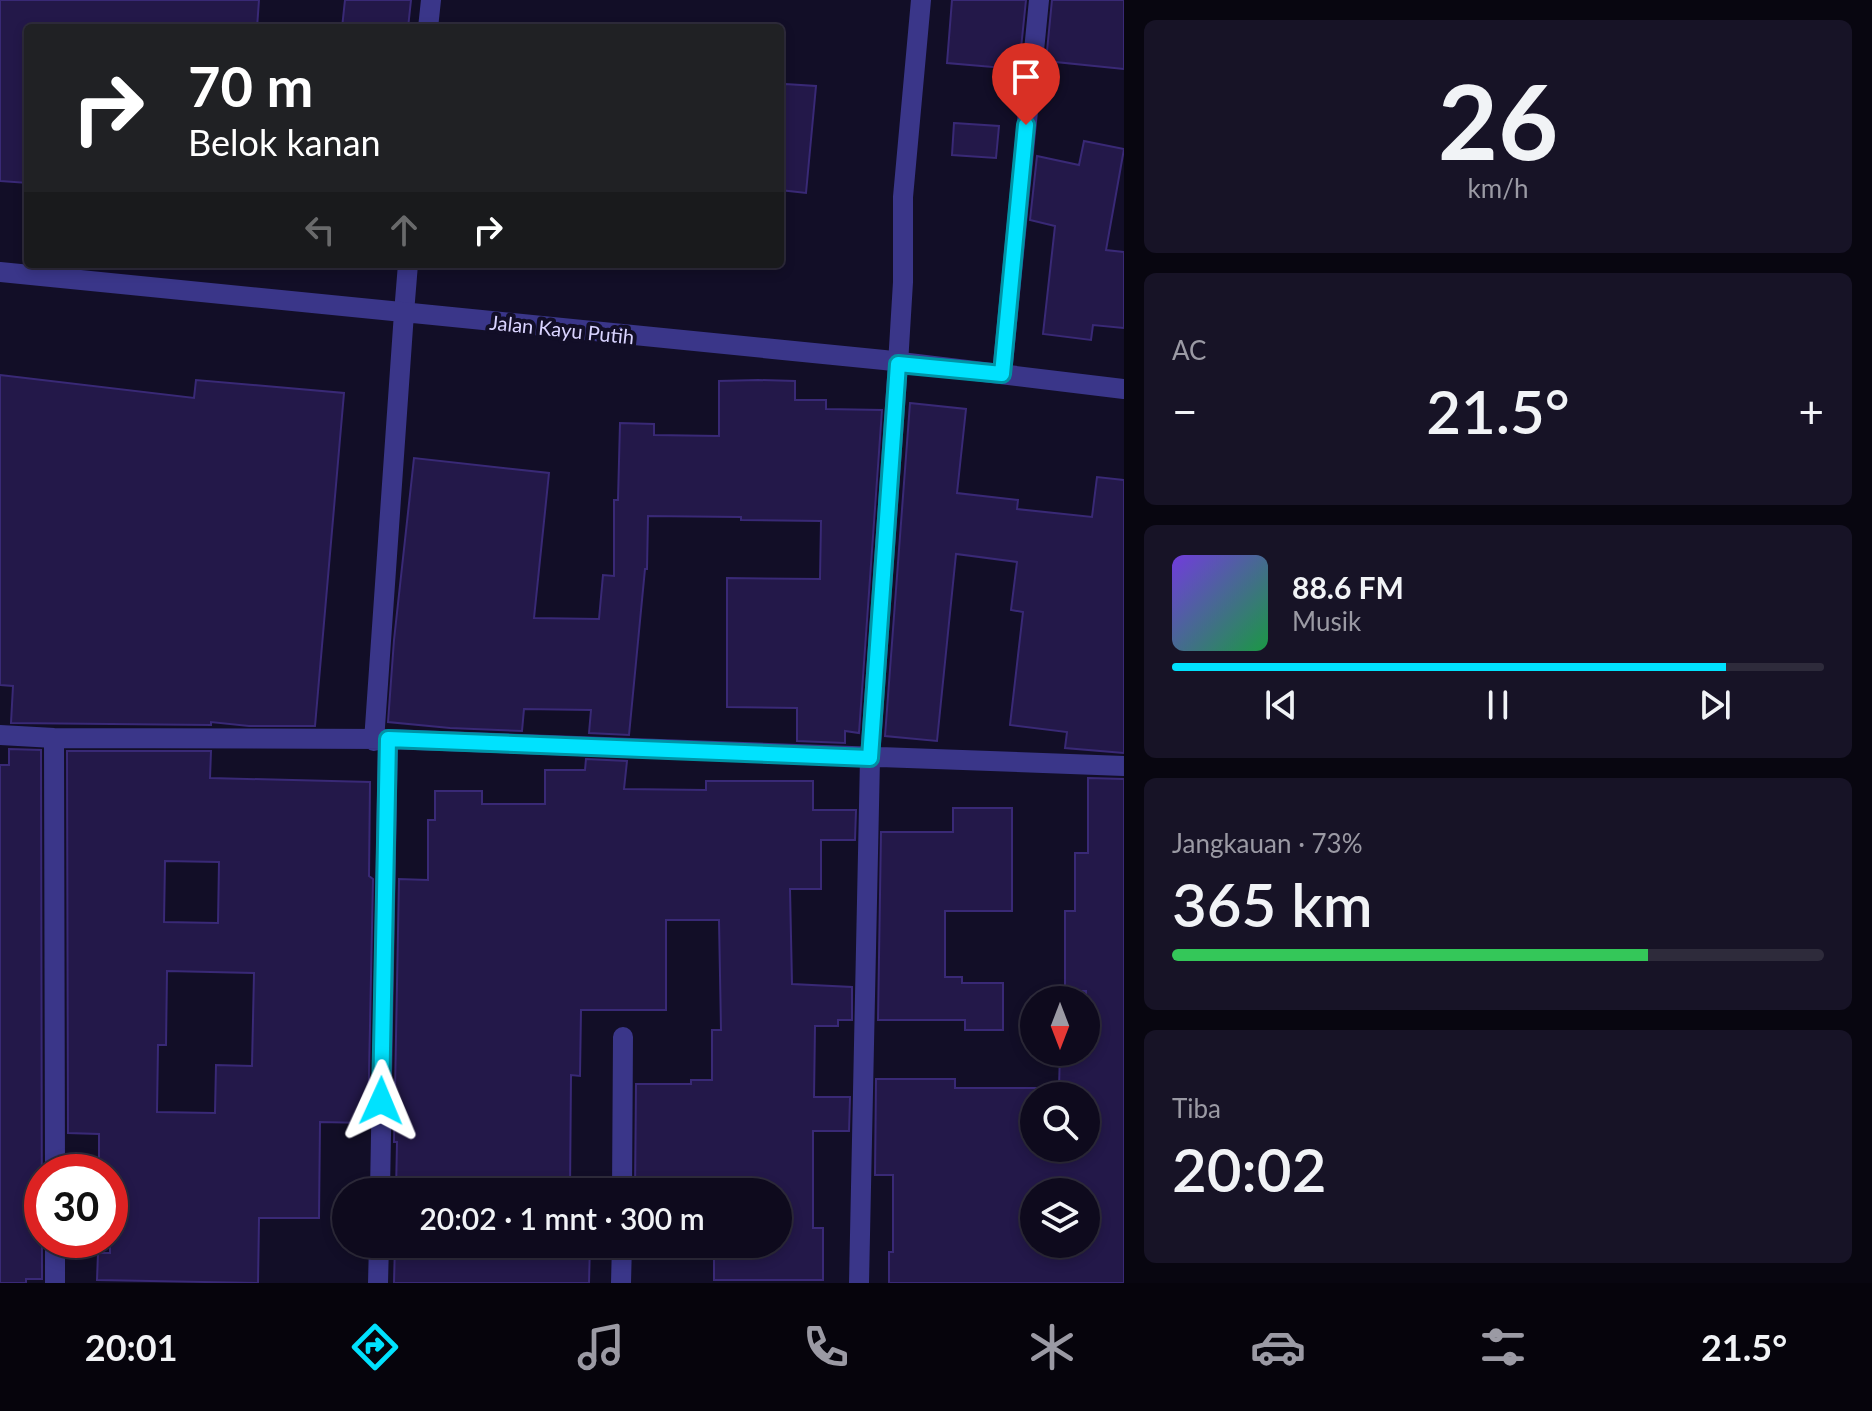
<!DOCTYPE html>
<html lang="id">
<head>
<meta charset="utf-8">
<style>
	:root { --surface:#0e0a1d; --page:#171326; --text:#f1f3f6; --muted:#9b9aa4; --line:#2e2b3b; --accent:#00e2fe }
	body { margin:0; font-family:Lato,sans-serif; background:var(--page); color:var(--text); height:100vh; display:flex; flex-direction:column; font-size:30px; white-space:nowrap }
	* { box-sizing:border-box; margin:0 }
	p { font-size:26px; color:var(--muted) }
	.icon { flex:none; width:44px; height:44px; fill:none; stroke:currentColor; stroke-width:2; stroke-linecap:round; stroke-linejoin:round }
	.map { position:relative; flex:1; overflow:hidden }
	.sheet { display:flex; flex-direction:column; gap:20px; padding:20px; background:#080610; width:748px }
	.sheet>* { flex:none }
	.banner { position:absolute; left:24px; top:24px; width:760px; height:244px; border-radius:8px; box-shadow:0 4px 12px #0003,0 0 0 2px var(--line); background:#202124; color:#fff; overflow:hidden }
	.needle { width:52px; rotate:180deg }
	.fabs { position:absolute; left:1020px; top:986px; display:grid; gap:16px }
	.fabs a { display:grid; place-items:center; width:80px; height:80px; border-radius:50%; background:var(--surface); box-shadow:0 4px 12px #0003,0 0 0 2px var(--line); font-size:40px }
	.speed { position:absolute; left:24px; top:1154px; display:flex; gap:16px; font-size:40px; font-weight:700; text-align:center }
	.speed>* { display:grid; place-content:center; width:104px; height:104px; border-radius:50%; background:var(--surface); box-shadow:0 4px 12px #0003,0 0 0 2px var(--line); line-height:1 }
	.speed .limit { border:12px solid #d22; background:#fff; color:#111 }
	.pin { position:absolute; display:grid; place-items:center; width:68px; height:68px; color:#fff; margin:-82px -34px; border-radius:50% 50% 50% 0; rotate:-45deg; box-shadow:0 0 8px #0007 }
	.pin .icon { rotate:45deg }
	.me { position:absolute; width:88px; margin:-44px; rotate:1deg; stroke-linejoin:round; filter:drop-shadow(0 0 6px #0008) }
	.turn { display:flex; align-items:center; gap:28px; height:168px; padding:0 32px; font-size:36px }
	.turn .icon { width:104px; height:104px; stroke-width:2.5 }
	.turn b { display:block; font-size:56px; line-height:68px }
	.lanes { display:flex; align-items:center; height:76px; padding:0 32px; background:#0003; justify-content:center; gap:40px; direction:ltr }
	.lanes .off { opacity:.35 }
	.big { font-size:60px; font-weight:600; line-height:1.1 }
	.sheet .widget { flex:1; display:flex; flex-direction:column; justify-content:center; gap:12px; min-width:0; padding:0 28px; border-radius:12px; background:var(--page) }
	.sheet .dial { align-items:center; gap:0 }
	.dial b { font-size:104px; line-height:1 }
	.song { display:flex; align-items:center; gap:24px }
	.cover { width:96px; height:96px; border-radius:12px; background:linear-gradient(135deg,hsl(260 70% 55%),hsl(140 70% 35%)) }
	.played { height:8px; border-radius:4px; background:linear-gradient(90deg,var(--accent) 85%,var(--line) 85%) }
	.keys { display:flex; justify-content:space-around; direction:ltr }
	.heat { display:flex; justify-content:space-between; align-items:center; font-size:44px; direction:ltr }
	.charge { height:12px; border-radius:6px; background:linear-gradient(90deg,#34c759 73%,var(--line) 0) }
	.trip { position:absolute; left:332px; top:1178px; width:460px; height:80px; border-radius:40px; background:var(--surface); box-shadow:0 4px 12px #0003,0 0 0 2px var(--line); font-weight:600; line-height:80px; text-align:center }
	.tabs { display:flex; height:128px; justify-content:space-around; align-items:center; background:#06040c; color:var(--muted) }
	.tabs .icon { width:56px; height:56px }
	.tabs .current { color:var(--accent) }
	.tabs b { font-size:36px; color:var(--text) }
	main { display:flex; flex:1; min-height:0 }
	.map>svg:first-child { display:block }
	.building { fill:#231849; stroke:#392976; stroke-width:2; fill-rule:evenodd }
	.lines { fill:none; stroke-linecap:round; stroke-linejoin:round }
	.lane { stroke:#3a3689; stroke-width:20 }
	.street { stroke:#3a3689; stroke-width:20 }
	.route-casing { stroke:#0093a5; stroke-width:20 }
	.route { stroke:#00e2fe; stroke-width:14 }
	.labels { text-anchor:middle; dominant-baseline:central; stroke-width:8; stroke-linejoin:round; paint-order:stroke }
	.street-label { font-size:20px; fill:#d9d3ff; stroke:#120e27 }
</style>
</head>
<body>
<main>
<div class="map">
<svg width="1124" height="1283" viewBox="0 0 1124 1283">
	<rect width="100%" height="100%" fill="#120e27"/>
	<!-- building -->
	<path class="building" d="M 0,0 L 259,0 L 257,28 L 28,28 L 28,183 L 0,181 Z
		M 345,0 L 411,0 L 408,28 L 342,28 Z
		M 952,0 L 1026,0 L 1020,58 L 1005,56 L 1004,68 L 947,63 Z
		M 1052,0 L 1124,0 L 1124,69 L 1046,61 Z
		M 785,84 L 816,86 L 806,193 L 780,190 L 780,134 Z
		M 954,123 L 999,126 L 996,158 L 952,155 Z
		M 1084,141 L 1124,149 L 1106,250 L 1124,252 L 1124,328 L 1093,325 L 1091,340 L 1043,334 L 1055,226 L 1030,220 L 1037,156 L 1079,165 Z
		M 0,375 L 194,398 L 196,380 L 344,393 L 315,726 L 249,726 L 211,722 L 211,725 L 11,723 L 13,686 L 0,685 Z
		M 758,380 L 795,381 L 795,400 L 826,400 L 826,409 L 882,410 L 859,733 L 845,731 L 845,743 L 797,741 L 797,708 L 727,707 L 727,578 L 820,579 L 821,521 L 741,520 L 741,517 L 648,516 L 647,569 L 645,569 L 629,735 L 589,733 L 591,710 L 524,709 L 522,731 L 450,728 L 388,722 L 394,640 L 414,458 L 549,473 L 534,618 L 599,619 L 603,575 L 614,576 L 614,500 L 618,500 L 620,423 L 654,424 L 654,435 L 719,436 L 719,381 Z
		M 910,403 L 966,409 L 957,493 L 1018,500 L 1017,509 L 1092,517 L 1097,477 L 1124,480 L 1124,753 L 1065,748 L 1067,732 L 1010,725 L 1023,612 L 1011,610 L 1017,562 L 956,554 L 937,741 L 885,736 Z
		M 9,749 L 41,750 L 42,1279 L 26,1279 L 26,1283 L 0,1283 L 0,765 L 9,765 Z
		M 67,751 L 211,751 L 210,778 L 370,782 L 369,876 L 373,879 L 368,1123 L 320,1122 L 319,1218 L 259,1218 L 258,1283 L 97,1280 L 98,1253 L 110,1253 L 110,1172 L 99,1172 L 99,1134 L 68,1133 ZM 165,861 L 219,862 L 218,923 L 164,922 ZM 167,971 L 254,973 L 252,1066 L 216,1065 L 215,1113 L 157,1112 L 158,1045 L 166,1045 Z
		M 586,759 L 627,761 L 624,789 L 706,790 L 706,781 L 813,781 L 813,810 L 856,810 L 855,840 L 821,840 L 821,889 L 790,889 L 792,984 L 852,987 L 852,1020 L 838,1020 L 838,1026 L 815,1026 L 814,1097 L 850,1097 L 849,1131 L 813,1131 L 813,1228 L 823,1228 L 823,1280 L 714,1280 L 714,1246 L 635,1246 L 778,1244 L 778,1192 L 635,1192 L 636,1084 L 691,1084 L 691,1080 L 712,1080 L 712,1030 L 721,1030 L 719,920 L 666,920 L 666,1010 L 581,1010 L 580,1076 L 571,1075 L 570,1192 L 396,1192 L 397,1142 L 394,1142 L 399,879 L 428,880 L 428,820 L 435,820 L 435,791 L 482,791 L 482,804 L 545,804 L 545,770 L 585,770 Z
		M 1088,778 L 1124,779 L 1124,1283 L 889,1283 L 889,1252 L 893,1252 L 893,1175 L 875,1175 L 876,1079 L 955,1079 L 955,1088 L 1059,1088 L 1060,1052 L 1086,1052 L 1086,991 L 1065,991 L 1065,911 L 1075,911 L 1075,853 L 1088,853 ZM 1034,1096 L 1086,1096 L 1086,1148 L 1034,1148 ZM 1034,1192 L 1086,1192 L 1086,1244 L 1034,1244 Z
		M 953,808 L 1012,808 L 1012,911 L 945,911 L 945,977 L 962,977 L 962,983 L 1003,983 L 1003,1030 L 965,1030 L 965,1020 L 878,1020 L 881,832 L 953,832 Z
		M 395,1244 L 590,1244 L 589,1283 L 394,1283 Z"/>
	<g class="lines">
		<!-- lane -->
		<path class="lane" d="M 428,28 L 431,0
			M 404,313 L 408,264
			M 898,364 L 903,282 L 903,197 L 921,0"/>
		<!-- street -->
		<path class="street" d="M 0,272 L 884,360 L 1124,389
			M 1002,374 L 1039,0
			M 0,735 L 54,738 L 388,739 L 1124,766
			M 54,738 L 55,1172
			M 374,741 L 404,313
			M 380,1192 L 388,739
			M 622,1192 L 623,1037
			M 55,1240 L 55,1283
			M 378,1283 L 379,1244
			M 621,1283 L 622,1244
			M 859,1283 L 870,758 L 898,364"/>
	</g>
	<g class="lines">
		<!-- route casing -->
		<g class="route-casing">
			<path id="route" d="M 381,1101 L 388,739 L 870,758 L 898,364 L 1002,374 L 1026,125"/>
		</g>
		<!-- route -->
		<use href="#route" class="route"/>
	</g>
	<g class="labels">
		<!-- street labels -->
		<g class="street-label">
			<text transform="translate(562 329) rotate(6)">Jalan Kayu Putih</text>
		</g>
	</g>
</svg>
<div class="fabs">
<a><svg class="needle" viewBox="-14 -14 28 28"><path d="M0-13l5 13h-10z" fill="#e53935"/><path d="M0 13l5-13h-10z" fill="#9b9aa4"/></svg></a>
<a><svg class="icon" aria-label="search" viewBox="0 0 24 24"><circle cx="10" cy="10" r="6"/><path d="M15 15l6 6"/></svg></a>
<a><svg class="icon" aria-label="layers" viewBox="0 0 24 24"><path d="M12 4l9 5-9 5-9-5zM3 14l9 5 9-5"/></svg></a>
</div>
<div class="speed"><div class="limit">30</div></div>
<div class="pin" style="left:1026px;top:125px;background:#d93025"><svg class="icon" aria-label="arrive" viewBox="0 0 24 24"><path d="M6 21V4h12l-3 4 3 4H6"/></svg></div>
<svg class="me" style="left:381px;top:1101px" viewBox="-20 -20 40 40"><path d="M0-17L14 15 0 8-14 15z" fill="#00e2fe" stroke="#fff" stroke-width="4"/></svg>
<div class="trip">20:02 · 1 mnt · 300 m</div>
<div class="banner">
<div class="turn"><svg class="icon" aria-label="right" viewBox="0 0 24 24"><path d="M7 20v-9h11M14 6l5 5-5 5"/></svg><div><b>70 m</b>Belok kanan</div></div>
<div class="lanes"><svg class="icon off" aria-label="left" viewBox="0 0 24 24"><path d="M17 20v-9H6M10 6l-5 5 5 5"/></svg><svg class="icon off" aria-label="ahead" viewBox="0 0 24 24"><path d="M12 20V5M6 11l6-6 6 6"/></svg><svg class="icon" aria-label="right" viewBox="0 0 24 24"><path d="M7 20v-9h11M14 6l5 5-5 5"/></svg></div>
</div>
</div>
<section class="sheet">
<div class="widget dial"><b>26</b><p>km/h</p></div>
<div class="widget"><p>AC</p>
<div class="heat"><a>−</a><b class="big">21.5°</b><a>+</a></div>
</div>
<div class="widget">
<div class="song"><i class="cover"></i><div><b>88.6 FM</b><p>Musik</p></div></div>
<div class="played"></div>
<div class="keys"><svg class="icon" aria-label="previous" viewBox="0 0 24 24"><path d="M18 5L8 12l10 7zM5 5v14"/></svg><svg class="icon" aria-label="pause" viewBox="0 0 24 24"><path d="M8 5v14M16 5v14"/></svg><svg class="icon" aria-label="next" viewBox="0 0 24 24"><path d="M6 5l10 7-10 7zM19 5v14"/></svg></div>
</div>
<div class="widget"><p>Jangkauan · 73%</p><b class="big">365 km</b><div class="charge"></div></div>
<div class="widget"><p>Tiba</p><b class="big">20:02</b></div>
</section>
</main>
<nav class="tabs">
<b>20:01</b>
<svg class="icon current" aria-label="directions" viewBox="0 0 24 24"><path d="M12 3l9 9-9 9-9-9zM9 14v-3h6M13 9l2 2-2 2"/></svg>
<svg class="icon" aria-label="music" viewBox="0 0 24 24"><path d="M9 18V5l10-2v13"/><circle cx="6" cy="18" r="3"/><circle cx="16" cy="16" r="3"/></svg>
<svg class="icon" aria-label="phone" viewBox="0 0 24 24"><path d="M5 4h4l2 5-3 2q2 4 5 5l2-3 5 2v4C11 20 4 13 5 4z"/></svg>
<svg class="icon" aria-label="climate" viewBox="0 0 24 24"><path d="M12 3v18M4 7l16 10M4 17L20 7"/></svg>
<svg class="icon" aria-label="car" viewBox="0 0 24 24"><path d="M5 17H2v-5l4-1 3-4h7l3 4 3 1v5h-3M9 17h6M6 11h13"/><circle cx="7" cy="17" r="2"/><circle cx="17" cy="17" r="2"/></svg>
<svg class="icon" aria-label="filters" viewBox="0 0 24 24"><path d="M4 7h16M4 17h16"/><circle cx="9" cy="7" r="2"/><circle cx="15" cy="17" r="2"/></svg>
<b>21.5°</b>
</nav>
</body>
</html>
